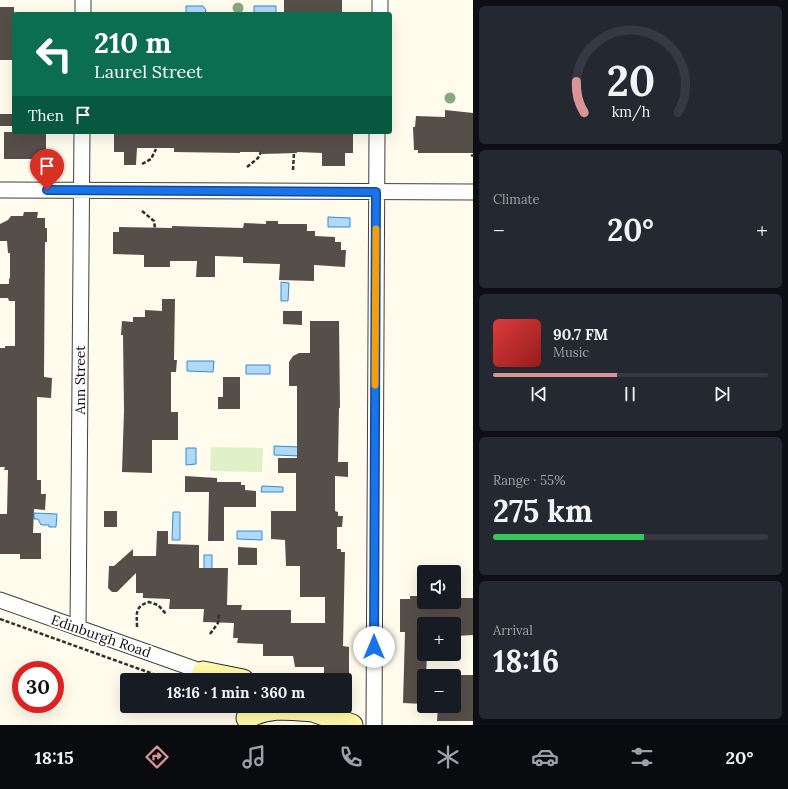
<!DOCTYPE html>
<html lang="en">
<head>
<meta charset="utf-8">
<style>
	:root { --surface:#171b24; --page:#242831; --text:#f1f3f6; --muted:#9ea1a6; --line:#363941; --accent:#db9496 }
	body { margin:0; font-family:Lora,serif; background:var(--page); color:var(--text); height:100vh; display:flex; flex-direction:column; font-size:15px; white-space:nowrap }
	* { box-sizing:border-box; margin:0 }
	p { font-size:13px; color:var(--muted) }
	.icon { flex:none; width:22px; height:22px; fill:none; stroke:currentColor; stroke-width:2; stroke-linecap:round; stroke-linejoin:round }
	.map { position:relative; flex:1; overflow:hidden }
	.panel { display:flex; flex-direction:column; gap:6px; padding:6px; background:#0d0f14; width:315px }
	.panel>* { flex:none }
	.top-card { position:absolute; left:12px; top:12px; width:380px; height:122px; border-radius:4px; box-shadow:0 4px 16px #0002; background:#0b6e4f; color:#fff; overflow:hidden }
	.tools { position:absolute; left:417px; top:565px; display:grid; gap:8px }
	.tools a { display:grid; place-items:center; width:44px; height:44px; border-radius:4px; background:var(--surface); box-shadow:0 4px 16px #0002; font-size:20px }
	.speed { position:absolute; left:12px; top:661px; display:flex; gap:8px; font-size:20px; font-weight:700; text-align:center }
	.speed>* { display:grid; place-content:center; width:52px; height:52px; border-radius:50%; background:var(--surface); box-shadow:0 4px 16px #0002; line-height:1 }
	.speed .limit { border:6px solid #d22; background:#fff; color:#111 }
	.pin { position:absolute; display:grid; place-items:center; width:34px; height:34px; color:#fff; margin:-41px -17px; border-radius:50% 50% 50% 0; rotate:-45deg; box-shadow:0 0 4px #0007 }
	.pin .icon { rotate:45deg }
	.me { position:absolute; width:44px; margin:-22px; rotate:0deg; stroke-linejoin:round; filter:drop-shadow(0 0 3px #0008) }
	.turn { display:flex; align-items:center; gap:14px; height:84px; padding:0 16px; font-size:18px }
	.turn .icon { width:52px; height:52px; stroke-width:2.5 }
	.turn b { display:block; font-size:28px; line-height:34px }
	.then { display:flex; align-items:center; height:38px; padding:0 16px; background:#0003; gap:8px; font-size:15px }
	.big { font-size:30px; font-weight:700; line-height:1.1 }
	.panel .tile { flex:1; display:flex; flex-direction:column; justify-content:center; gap:6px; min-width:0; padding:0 14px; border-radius:6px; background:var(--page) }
	.panel .dial { align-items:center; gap:0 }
	.dial svg { height:104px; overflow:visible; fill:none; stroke:var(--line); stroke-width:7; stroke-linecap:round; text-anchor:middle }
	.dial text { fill:var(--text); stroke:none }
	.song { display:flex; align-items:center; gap:12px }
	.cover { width:48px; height:48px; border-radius:6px; background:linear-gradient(135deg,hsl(0 70% 55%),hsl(0 70% 35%)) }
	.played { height:4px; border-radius:2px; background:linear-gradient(90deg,var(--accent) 45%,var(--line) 45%) }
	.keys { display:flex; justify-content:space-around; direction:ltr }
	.heat { display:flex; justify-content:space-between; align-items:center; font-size:22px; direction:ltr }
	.charge { height:6px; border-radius:3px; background:linear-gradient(90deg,#34c759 55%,var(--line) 0) }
	.trip { position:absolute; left:120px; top:673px; width:232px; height:40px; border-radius:4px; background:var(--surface); box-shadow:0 4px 16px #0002; font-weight:700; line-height:40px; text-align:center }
	.menu { display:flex; height:64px; justify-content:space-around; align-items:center; background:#090b0e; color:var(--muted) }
	.menu .icon { width:28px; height:28px }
	.menu .selected { color:var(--accent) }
	.menu b { font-size:18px; color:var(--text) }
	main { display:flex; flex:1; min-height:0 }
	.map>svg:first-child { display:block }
	.pitch { fill:#e1f1c7 }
	.water { fill:#b0d9f8; stroke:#348ad1 }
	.building { fill:#564e49 }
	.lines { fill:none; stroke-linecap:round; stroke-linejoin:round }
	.minor-casing { stroke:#404040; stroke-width:17 }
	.secondary-casing { stroke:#2f2f2f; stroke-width:23 }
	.path { stroke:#2f2f2f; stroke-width:2.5; stroke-dasharray:4 2; stroke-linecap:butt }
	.minor { stroke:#fff; stroke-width:15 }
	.secondary { stroke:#fffaa8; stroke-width:21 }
	.tree { fill:#88aa7a }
	.route-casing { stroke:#114b97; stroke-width:10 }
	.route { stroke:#1a73e8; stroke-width:7 }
	.slow { stroke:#f59e0b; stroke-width:7 }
	.labels { text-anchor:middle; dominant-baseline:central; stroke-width:4; stroke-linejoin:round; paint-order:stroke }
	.street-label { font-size:14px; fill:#0d0d0d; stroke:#fff }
</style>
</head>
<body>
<main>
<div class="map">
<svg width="473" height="725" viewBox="0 0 473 725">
	<rect width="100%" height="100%" fill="#fffced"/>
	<!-- pitch -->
	<path class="pitch" d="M 211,447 L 263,448 L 262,472 L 210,471 Z"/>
	<!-- water -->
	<path class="water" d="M 186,6 L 203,6 L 206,10 L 205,13 L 186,14 Z
		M 254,6 L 276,6 L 276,13 L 254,13 Z
		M 328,217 L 350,218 L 350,227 L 328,227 Z
		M 281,282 L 289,283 L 288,301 L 281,301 Z
		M 187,361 L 214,361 L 213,372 L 187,371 Z
		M 246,365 L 270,365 L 270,374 L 246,374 Z
		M 274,446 L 301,447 L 301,456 L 274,455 Z
		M 186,448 L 196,448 L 196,464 L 186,465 Z
		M 262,486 L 283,487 L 283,492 L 261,492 Z
		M 173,512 L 180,512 L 180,540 L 172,540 Z
		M 34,513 L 57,514 L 56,527 L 49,527 L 49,525 L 41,525 L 38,519 L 34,519 Z
		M 237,531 L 262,531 L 262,540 L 237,539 Z
		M 204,555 L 212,555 L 212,574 L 204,573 Z"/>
	<!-- building -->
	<path class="building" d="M 284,0 L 342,0 L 342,14 L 284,14 Z
		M 0,7 L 14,7 L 14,60 L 0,60 Z
		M 445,110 L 473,113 L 473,153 L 418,153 L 418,150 L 414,150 L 413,127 L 415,127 L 416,116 L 445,117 Z
		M 0,114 L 14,114 L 14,126 L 0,126 Z
		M 4,132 L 46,132 L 46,153 L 40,153 L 41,159 L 4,159 Z
		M 114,132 L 353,132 L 353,153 L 345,153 L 345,166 L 322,166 L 322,153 L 297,152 L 297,153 L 262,154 L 262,152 L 240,152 L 240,153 L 174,152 L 174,148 L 137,148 L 136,165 L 124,165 L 124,152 L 114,152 Z
		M 24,212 L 38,212 L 37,218 L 45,218 L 45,228 L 47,228 L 47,242 L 45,242 L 44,377 L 52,378 L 51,398 L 37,397 L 37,480 L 41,480 L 41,494 L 46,494 L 45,510 L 34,509 L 33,533 L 41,533 L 41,559 L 20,559 L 20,554 L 0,554 L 0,514 L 7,514 L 8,470 L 4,470 L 5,467 L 0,467 L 0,348 L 5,348 L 5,346 L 15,346 L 15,301 L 9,301 L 8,298 L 0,298 L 0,284 L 9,284 L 9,278 L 10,279 L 10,253 L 8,253 L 7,241 L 0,241 L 0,224 L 8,220 L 11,216 L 23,216 Z
		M 266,221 L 278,221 L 278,224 L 307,224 L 307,231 L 315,231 L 315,236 L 335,237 L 335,242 L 341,242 L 341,250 L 346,250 L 345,267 L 314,265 L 314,281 L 279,280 L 280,264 L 243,263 L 243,257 L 215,256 L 215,277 L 196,277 L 197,261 L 170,261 L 170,267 L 144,267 L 144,255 L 113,254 L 113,232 L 119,232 L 119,227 L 172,228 L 172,226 L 243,228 L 244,223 L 266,224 Z
		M 162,299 L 175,299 L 174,360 L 177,360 L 176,372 L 171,372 L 171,412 L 178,412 L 178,440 L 152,440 L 152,473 L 122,472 L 124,411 L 123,335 L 121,335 L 122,321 L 133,322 L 133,317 L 145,317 L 145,310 L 162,311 Z
		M 283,311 L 302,311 L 302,325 L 283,324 Z
		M 310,321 L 339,321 L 340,408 L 339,408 L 338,462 L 348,462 L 348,477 L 335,476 L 335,511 L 338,512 L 338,516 L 343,516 L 342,527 L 337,527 L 337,549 L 341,549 L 341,552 L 345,552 L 343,646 L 349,647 L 349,678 L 324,677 L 324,667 L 295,667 L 293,656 L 263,656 L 263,644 L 237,643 L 238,638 L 233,638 L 234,623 L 203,622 L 204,609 L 169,609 L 170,599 L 143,598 L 143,593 L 136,593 L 136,573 L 117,592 L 112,592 L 108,588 L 109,566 L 114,566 L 133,549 L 133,556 L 156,556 L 157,531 L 168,531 L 168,544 L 199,545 L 199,568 L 228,568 L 227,605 L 242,605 L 241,610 L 291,610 L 291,623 L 325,623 L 325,597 L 300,597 L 300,566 L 286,566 L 285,540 L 271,539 L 271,511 L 296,511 L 296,473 L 278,473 L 278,458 L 297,458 L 297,386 L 289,386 L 289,362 L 293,356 L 299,353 L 310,353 Z
		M 223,377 L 240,377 L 240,409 L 218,409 L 218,397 L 223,397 Z
		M 185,476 L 217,478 L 217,482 L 241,482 L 241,485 L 245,485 L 245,490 L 256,491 L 256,507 L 224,507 L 224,541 L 208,541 L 209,492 L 185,492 Z
		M 104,511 L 117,511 L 117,527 L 104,527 Z
		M 238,547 L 257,548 L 257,565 L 238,565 Z
		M 410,596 L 424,596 L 424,602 L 454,602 L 454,598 L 473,598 L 473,635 L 455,636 L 455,622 L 430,622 L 430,624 L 424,624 L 424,654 L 427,654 L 426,676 L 424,676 L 424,704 L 403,703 L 405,632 L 400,632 L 400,599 L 410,599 Z
		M 454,675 L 473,675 L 473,721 L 437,721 L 438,706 L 454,706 Z"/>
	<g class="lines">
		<!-- minor casing -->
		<g class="minor-casing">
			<path id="minor" d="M 83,14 L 83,0
				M 380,14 L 380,0
				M 0,190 L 473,192
				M 0,600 L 203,672
				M 78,628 L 82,132
				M 374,725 L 377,132"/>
		</g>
		<!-- secondary casing -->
		<g class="secondary-casing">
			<path id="secondary" d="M 203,672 L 243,680
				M 306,706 L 313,711 L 352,725
				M 247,718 C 268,706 289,709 313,711"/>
		</g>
		<!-- path -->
		<path class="path" d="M 471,155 L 473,156
			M 142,164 L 151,159 L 156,149
			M 247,167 L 258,158 L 261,152
			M 293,170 L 294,153
			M 142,211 L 154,221 L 155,228
			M 0,619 L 170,680
			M 137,627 C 137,613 134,607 149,602 L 158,605 L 166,614
			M 210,634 L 218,623 L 219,613
			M 337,677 L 338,680
			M 345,690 L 351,699 L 347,702"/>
		<!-- minor -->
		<use href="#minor" class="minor"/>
		<!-- secondary -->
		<use href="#secondary" class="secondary"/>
	</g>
	<!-- trees -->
	<g class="tree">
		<circle cx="238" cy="8" r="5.5"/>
		<circle cx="450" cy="98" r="5.5"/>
	</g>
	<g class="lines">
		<!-- route casing -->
		<g class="route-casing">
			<path id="route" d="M 47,190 L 376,192 L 374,647"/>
		</g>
		<!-- route -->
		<use href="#route" class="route"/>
		<!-- slow -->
		<path class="slow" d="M 375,385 L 376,229"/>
	</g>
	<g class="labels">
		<!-- street labels -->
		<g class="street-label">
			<text transform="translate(80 380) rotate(-90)">Ann Street</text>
			<text transform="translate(101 636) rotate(19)">Edinburgh Road</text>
		</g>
	</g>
</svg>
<div class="tools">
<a><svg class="icon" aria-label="sound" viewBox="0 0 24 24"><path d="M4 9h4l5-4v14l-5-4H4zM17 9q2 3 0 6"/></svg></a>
<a>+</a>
<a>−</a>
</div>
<div class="speed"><div class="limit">30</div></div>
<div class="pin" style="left:47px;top:190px;background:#d93025"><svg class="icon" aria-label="arrive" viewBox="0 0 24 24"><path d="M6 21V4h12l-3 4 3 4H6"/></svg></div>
<svg class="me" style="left:374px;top:647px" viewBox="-20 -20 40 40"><circle r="19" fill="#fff"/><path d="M0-13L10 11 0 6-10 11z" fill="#1a73e8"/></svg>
<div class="trip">18:16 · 1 min · 360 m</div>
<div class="top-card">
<div class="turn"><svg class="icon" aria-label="left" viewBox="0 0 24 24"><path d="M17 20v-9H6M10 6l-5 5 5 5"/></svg><div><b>210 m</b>Laurel Street</div></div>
<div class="then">Then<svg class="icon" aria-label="arrive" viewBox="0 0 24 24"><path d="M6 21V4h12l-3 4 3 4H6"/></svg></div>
</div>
</div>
<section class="panel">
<div class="tile dial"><svg viewBox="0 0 100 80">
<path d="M14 69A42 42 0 1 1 86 69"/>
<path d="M14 69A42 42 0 0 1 8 45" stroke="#db9496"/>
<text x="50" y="56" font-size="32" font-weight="700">20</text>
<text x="50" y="72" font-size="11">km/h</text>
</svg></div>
<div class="tile"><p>Climate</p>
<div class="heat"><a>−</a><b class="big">20°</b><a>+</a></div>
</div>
<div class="tile">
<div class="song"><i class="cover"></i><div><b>90.7 FM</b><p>Music</p></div></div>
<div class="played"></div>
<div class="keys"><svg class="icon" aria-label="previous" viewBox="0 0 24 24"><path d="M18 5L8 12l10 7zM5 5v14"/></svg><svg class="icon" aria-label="pause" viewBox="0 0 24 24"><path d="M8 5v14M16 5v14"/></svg><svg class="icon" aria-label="next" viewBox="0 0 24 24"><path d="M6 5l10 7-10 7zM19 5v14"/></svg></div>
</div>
<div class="tile"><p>Range · 55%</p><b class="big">275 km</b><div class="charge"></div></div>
<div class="tile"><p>Arrival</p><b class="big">18:16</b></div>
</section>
</main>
<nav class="menu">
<b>18:15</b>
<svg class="icon selected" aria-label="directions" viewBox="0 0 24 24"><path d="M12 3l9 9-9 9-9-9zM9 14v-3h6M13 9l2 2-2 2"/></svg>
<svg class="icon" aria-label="music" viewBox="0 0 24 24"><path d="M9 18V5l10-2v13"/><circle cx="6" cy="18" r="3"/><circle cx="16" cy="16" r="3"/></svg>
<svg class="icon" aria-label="phone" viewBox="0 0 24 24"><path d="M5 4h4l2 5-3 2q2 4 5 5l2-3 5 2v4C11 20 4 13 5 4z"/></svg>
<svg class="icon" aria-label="climate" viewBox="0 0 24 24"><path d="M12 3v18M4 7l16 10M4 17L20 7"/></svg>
<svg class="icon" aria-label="car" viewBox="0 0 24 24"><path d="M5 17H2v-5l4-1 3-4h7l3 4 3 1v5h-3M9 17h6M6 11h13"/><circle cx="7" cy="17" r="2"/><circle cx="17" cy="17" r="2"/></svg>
<svg class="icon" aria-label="filters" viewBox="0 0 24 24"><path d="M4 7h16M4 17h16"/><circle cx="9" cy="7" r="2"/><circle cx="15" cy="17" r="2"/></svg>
<b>20°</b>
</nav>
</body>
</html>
